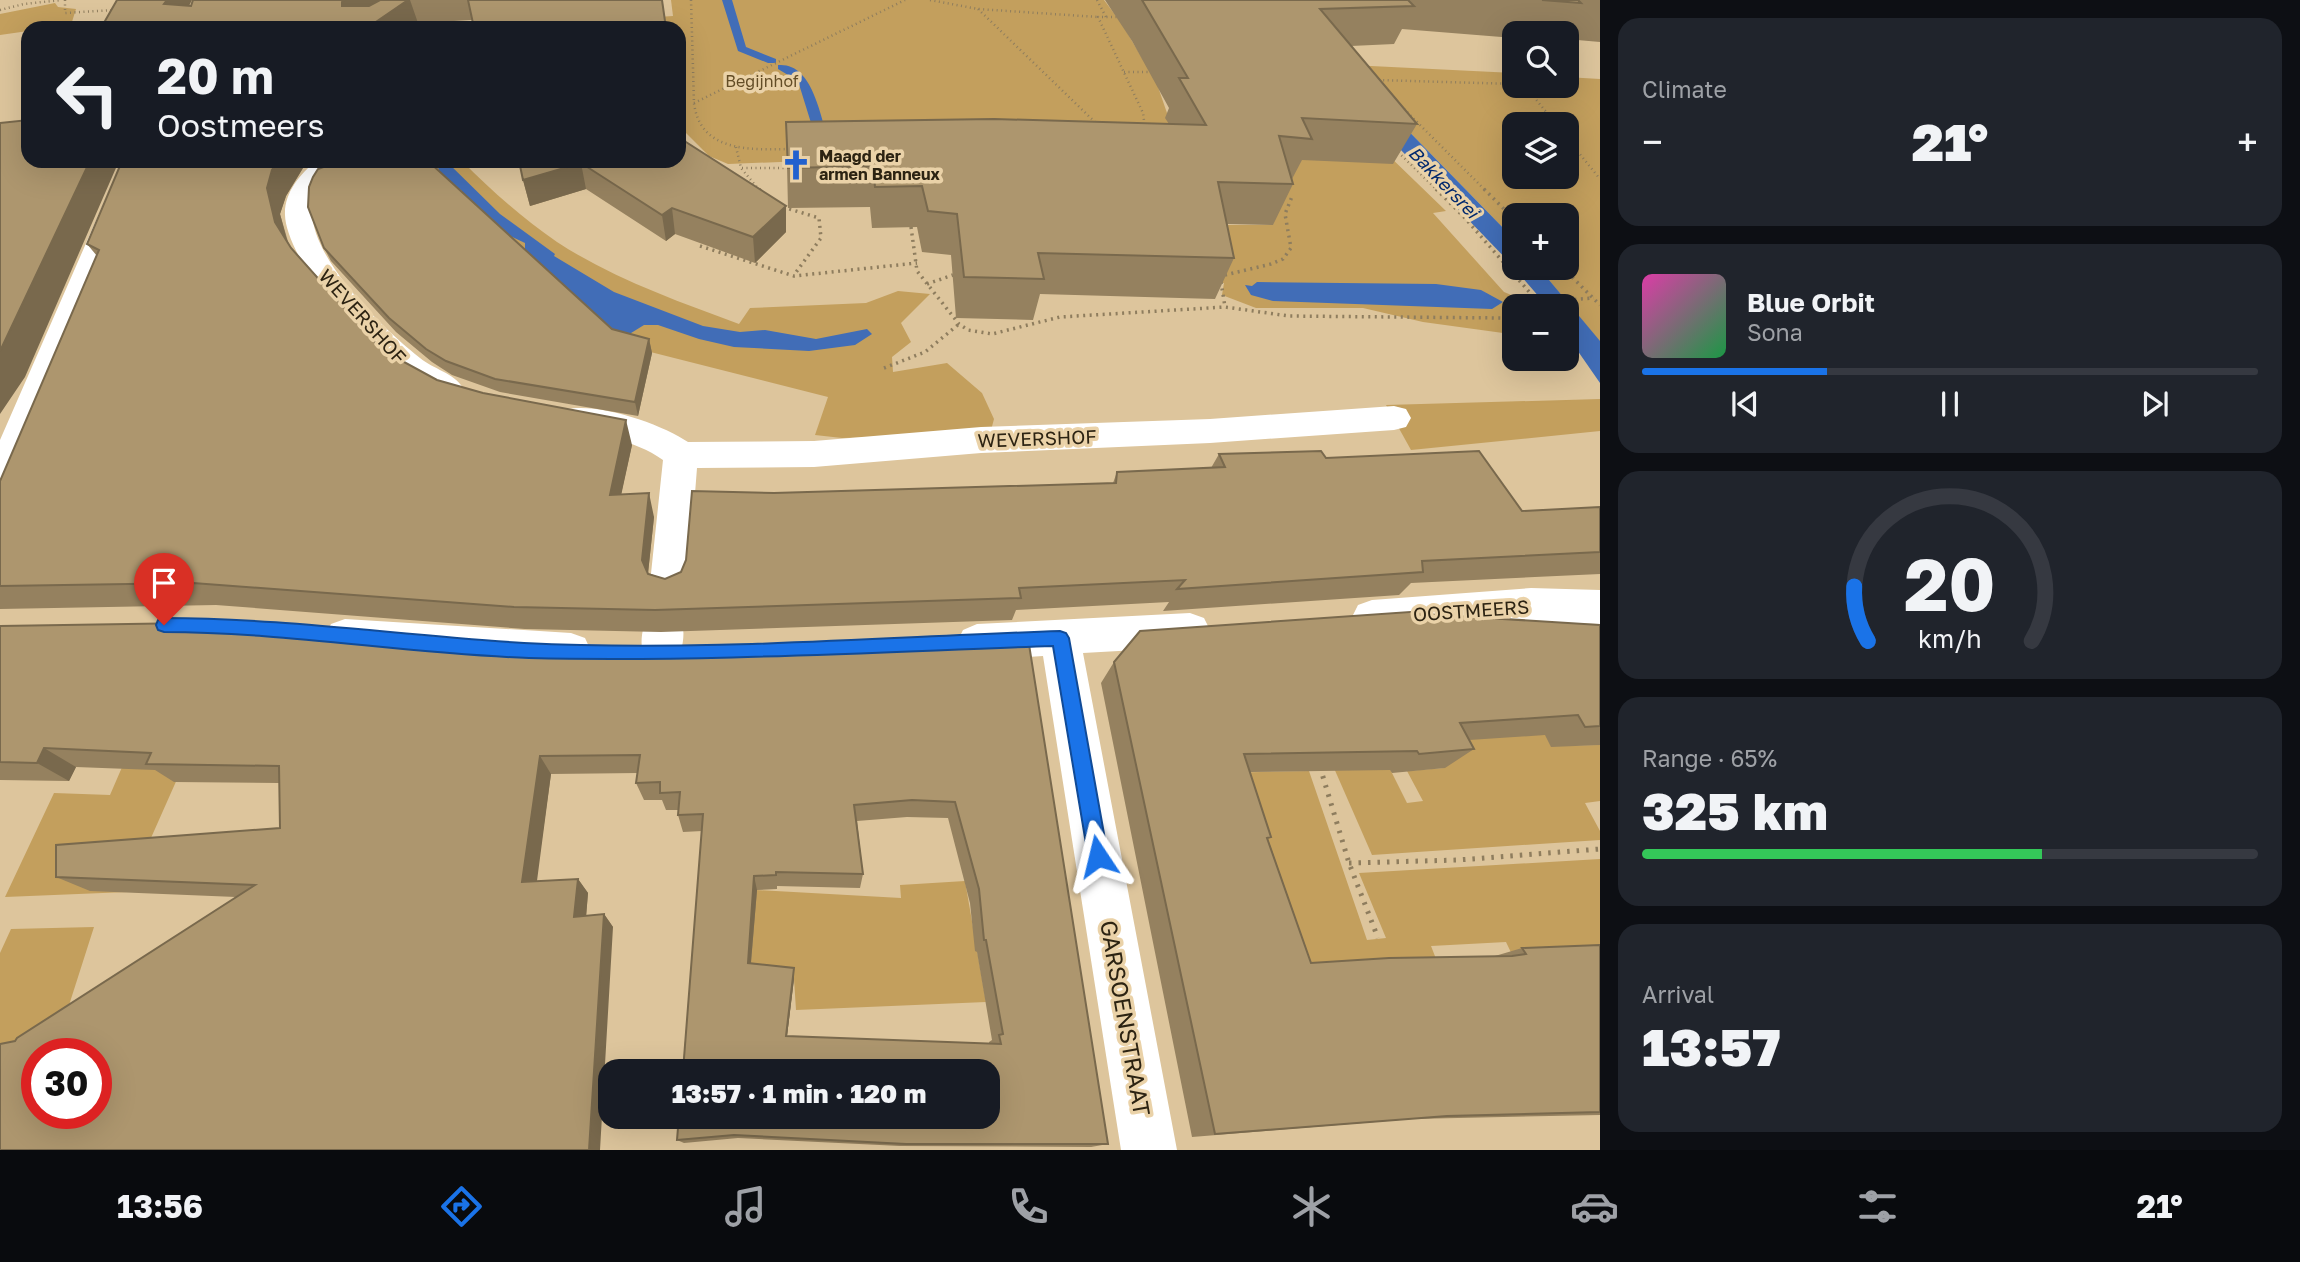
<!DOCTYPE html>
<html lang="en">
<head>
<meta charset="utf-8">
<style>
	:root { --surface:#171b24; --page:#20242c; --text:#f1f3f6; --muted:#9ea1a6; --line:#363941; --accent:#1a73e8 }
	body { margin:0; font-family:"Golos Text",sans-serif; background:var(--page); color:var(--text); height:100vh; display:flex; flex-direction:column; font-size:26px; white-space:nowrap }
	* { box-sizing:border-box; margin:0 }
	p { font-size:23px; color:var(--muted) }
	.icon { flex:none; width:38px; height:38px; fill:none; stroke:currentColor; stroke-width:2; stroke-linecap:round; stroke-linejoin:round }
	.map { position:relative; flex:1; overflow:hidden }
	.sheet { display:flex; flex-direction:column; gap:18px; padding:18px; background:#0d0f14; width:700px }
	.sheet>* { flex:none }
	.banner { position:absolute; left:21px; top:21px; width:665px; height:147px; border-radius:21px; box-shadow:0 7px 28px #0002; background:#171b24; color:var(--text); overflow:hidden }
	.buttons { position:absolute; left:1502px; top:21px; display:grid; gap:14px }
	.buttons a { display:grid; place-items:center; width:77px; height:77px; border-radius:14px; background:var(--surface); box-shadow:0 7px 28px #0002; font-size:35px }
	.speed { position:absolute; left:21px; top:1038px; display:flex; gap:14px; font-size:35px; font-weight:700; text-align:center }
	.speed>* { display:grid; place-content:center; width:91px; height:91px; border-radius:50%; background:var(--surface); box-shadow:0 7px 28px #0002; line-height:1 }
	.speed .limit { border:10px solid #d22; background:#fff; color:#111 }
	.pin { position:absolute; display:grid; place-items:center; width:60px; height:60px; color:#fff; margin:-72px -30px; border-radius:50% 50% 50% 0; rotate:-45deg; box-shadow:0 0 7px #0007 }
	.pin .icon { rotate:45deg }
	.me { position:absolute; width:77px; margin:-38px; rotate:350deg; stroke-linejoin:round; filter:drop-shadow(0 0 5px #0008) }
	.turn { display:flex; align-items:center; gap:24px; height:147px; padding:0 21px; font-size:32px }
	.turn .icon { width:91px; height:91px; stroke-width:2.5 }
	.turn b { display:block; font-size:49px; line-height:60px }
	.big { font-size:52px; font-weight:800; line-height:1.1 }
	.sheet .tile { flex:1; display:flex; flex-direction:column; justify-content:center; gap:10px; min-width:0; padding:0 24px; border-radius:21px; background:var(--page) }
	.sheet .dial { align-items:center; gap:0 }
	.dial svg { height:182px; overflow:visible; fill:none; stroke:var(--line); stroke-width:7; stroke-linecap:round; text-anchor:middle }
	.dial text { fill:var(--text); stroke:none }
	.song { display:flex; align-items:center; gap:21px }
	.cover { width:84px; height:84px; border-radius:10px; background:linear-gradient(135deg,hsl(320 70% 55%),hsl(140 70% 35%)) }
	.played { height:7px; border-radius:4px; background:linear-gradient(90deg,var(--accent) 30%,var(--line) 30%) }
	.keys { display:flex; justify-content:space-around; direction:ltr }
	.heat { display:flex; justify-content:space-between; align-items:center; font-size:38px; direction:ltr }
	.charge { height:10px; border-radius:5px; background:linear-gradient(90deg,#34c759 65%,var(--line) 0) }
	.trip { position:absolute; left:598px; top:1059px; width:402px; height:70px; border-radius:21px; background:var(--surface); box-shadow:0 7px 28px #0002; font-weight:800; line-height:70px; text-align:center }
	.menu { display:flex; height:112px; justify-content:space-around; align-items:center; background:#090b0e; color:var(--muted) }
	.menu .icon { width:49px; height:49px }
	.menu .active { color:var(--accent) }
	.menu b { font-size:32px; color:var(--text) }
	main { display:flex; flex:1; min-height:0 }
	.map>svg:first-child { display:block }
	.green { fill:#c39f5d; fill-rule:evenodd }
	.water { fill:#416db7 }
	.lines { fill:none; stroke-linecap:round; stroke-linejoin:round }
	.stream { fill:#416db7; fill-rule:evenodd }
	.path-far2 { stroke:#8e7d5e; stroke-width:2.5; stroke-dasharray:1 3.5; stroke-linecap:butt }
	.path-far1 { stroke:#8e7d5e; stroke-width:3.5; stroke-dasharray:2 4.5; stroke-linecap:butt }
	.path { stroke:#8e7d5e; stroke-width:5; stroke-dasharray:2.5 7; stroke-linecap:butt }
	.minor { fill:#fff; fill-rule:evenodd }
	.wall { fill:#95815f; fill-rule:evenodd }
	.shaded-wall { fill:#79694d }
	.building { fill:#ad966e; stroke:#79694d; stroke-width:2; fill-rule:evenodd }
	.route { fill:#1a73e8; stroke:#114b97; stroke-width:2 }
	.labels { text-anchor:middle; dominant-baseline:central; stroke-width:7; stroke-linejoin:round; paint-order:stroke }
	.far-park-label { font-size:16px; fill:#634d26; stroke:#ead2a8 }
	.far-poi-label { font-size:16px; font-weight:bold; fill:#2c2312; stroke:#ead2a8; text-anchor:start }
	.far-water-label { font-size:18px; font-style:italic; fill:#02296d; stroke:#ead2a8 }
	.street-label { font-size:19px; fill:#2c2312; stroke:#ead2a8 }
	.near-street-label { font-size:23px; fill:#2c2312; stroke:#ead2a8 }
</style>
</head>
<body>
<main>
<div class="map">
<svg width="1600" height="1150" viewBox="0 0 1600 1150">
	<rect width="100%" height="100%" fill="#ddc59c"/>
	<!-- green -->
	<path class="green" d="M 671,0 L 1104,0 L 1122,24 L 1142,58 L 1324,93 L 1158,87 L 1185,165 L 805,161 L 728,164 L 709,156 L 684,131 L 679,133 L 679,28 L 661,28 L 658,17 L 673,16 Z
		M 55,3 L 58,7 L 76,9 L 71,25 L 28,28 L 28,31 L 0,35 L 0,14 Z
		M 1330,64 L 1514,73 L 1514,86 L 1566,86 L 1566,77 L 1600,79 L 1600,342 L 1539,268 L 1566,268 L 1566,215 L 1514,215 L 1514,239 L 1387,109 ZM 1514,124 L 1566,124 L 1566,177 L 1514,177 Z
		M 1385,152 L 1446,211 L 1433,213 L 1504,292 L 1533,304 L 1534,306 L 1514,306 L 1514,331 L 1503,333 L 1423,322 L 1363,308 L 1256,308 L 1222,295 L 1224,283 L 1212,283 L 1201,225 L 1273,225 L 1283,159 Z
		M 418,161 L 462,161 C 491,190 523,219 557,242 C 612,278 677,301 739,324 L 750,308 L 866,303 L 898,291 L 930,294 L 901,323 L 911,342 L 892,357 L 893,372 L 947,363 L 982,393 L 994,419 L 990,434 L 842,438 L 815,435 L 828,397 L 611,342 Z
		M 1600,399 L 1600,431 L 1411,450 L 1386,405 Z
		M 1544,731 L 1551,746 L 1600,745 L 1600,801 L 1585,803 L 1600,831 L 1600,840 L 1372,855 L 1323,743 L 1375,739 L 1407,803 L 1423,801 L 1407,771 L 1444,768 L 1431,743 Z
		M 126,758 L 186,759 L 127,892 L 5,897 L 54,793 L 110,795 Z
		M 1309,771 L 1367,940 L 1386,938 L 1359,873 L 1600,859 L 1600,988 L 1516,963 L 1506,942 L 1431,946 L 1440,969 L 1294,974 L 1217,773 Z
		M 965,881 L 986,1002 L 796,1010 L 794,979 L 750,973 L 756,890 L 901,898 L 900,885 Z
		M 94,927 L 55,1049 L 0,1056 L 0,953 L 11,929 Z"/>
	<!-- water -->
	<path class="water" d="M 1387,109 L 1514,239 L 1514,267 L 1370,118 Z
		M 428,161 L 446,161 L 500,214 L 555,254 L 554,256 L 614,292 L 703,326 L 740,332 L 765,330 L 816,339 L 867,329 L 872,334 L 855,345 L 809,351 L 734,347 L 699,339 L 658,325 L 644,325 L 623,338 L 525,252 L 525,243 L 504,233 L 459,196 L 462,191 L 439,174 L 439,169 Z
		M 1514,268 L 1539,268 L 1600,341 L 1600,383 L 1566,334 L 1566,306 L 1547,306 Z
		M 1257,282 L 1436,284 L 1481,290 L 1503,302 L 1492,309 L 1273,301 L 1251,295 L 1245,285 L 1252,286 Z"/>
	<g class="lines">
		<!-- stream -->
		<path class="stream" d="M 722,0 L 732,0 L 746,47 L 776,59 L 776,63 L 768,63 L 738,51 Z
			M 778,65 C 812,62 820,114 828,139 L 826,141 L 816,139 L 798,81 L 778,69 Z"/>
		<!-- path-far2 -->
		<path class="path-far2" d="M 65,0 L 65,13 L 114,10
			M 691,0 L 694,103 C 700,152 750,150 789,149
			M 930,0 L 978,9 L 1098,17
			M 1097,0 L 1106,17
			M 978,9 L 1099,126
			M 0,10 L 24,4 L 62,0
			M 1121,17 L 1098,17 L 1143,113 L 1145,128
			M 1124,72 L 1155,72
			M 1379,82 L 1377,80 L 1514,84
			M 1525,86 L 1556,124
			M 694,103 L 905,0
			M 1404,109 L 1486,191
			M 1566,137 L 1600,179
			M 736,147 L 741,168 L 760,191
			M 1395,149 L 1438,191
			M 742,168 L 786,168"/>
		<!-- path-far1 -->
		<path class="path-far1" d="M 759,189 L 762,193
			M 1436,189 L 1464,217 L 1538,302
			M 1484,189 L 1514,219
			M 783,207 L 819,218 L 821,238 L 794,275
			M 911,227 L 917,271 L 959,324 L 968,330 L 992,334 L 1060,317 L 1225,307 L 1289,316 L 1501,318 L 1514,311
			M 700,246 L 794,276 L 917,263
			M 1563,268 L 1600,305
			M 1225,275 L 1271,264 L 1283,259 L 1291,248 L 1285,214 L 1293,194
			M 1221,282 L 1225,307
			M 927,284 L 953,275
			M 1523,306 L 1538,302 L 1594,298
			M 884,368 L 925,352 L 959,324"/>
		<!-- path -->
		<path class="path" d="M 1320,767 L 1349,863 L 1378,938
			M 1349,863 L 1458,860 L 1600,849"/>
		<!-- minor -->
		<path class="minor" d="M 122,161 L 148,161 L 41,427 L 12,481 L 0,485 L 0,440 Z
			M 316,161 L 345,161 C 335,175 320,181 314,198 C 298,248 383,329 420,358 C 433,369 454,373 463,388 L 459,396 C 404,412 286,266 285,215 C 284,193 300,174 316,161 Z
			M 1394,406 L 1406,409 L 1411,418 L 1406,427 L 1394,430 L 1210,443 L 981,453 L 814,467 L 697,468 L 688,583 L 683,594 L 669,599 L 655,594 L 650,583 L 663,460 C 633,438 599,438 564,428 L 559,419 L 564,410 C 595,401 662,424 688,442 L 814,441 L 981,427 L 1210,419 Z
			M 1531,588 L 1600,590 L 1600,624 L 1531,622 L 1372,634 L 1358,629 L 1352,617 L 1358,605 L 1372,600 Z
			M 664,605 L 678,610 C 687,628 684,648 675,666 L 661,671 L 647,666 C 638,648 641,628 650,610 Z
			M 1190,613 L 1204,618 L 1210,630 L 1204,642 L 1190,647 L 1083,653 L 1177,1150 L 1121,1150 L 1043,656 L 977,660 L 963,654 L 957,642 L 963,630 L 977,624 Z
			M 345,619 L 571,633 L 585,638 L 591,651 L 585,664 L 571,669 L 525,668 L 345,653 L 331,648 L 325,636 L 331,624 Z"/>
	</g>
	<!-- wall -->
	<path class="wall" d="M 193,0 L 662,0 L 472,20 L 418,23 L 189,6 L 191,6 Z
		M 1105,0 L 1600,0 L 1600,42 L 1566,39 L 1566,33 L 1514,33 L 1514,38 L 1402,29 L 1394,44 L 1351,46 L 1417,124 L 1393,164 L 1302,160 L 1292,179 L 1293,184 L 1273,225 L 1227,224 L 1234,258 L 1215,299 L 1040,294 L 1033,320 L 956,318 L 951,255 L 922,252 L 917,227 L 872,228 L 870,207 L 788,208 L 786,122 L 1169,124 L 1165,118 L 1169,108 L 1132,41 Z
		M 686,142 L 786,232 L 755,263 L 675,234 L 666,241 L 586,189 L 530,206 L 523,180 L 519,161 Z
		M 303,168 L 286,196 L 280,214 L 289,245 L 382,350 L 437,380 L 632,445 L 621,494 L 654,517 L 648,573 L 665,579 L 681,572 L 774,493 L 1113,483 L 1117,472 L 1211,468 L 1219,454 L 1326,458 L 1522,511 L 1600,507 L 1600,574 L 1411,583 L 1399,595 L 1163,611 L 1169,602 L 1016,610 L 1012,620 L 661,632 L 525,629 L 216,605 L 0,609 L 0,481 L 97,256 L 87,244 Z
		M 324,248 L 649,339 L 652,353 L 638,416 L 500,392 L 452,375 L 432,362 L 396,332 L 331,261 Z
		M 1424,614 L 1600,625 L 1600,745 L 1551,747 L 1545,735 L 1469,740 L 1474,749 L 1445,768 L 1392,773 L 1390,770 L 1250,772 L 1271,837 L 1268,839 L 1311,963 L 1495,956 L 1522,948 L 1600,945 L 1600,1115 L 1412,1119 L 1192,1137 L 1101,683 L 1114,662 Z
		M 0,626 L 514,650 L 655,653 L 1028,638 L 1108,1144 L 1091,1147 L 900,1146 L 738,1138 L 684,1143 L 677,1140 L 702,831 L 683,832 L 678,815 L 679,810 L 666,810 L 662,800 L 644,800 L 636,783 L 638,773 L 551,774 L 536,881 L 578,879 L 588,893 L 586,916 L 604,914 L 613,927 L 15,1041 L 236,897 L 90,891 L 56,877 L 280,828 L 279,783 L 174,782 L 155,770 L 76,767 L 69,781 L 0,780 ZM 907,817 L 948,818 L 970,903 L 975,951 L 977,952 L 992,1040 L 989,1042 L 989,1044 L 787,1036 L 794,979 L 794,968 L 751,963 L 757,890 L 777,889 L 777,886 L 860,888 L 863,874 L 857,821 Z"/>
	<!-- shaded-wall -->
	<path class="shaded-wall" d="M 167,0 L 192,0 L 178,28 L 164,4 Z
		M 345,0 L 410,0 L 418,23 L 411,28 L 367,28 L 351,26 L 342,6 L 342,2 Z
		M 90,161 L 119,161 L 25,377 L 0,414 L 0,351 Z
		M 278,161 L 312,161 L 303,168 L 286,196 L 280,214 L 289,248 L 275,222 L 267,188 L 272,170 Z
		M 581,163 L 586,189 L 530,206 L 523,180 Z
		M 786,206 L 786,232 L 755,263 L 753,237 Z
		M 672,208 L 675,234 L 666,241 L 662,215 Z
		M 649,339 L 652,353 L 638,416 L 635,402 Z
		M 626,420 L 632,445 L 616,519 L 610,495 Z
		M 649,493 L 654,517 L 647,583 L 642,560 Z
		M 44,748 L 76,767 L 69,781 L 37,763 Z
		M 540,756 L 551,774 L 535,896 L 522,882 Z
		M 754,876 L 757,890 L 750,973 L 748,963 Z
		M 578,879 L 588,893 L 585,930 L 574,917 Z
		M 604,914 L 613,927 L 600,1150 L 589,1150 Z
		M 794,968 L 794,979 L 786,1044 L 786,1036 Z"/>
	<!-- building -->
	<path class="building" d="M 117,0 L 167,0 L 164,4 L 191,6 L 193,0 L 345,0 L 342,2 L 342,6 L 369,6 L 380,0 L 408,0 L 367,28 L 101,28 Z
		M 468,0 L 662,0 L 666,28 L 474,28 Z
		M 1142,0 L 1408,0 L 1414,6 L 1320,9 L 1417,124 L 1302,118 L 1312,139 L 1279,136 L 1293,184 L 1218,182 L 1234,258 L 1038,253 L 1044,279 L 964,277 L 957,214 L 928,211 L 922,186 L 875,187 L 873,166 L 788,168 L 786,122 L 994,119 L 1206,125 L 1179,78 L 1188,78 Z
		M 1542,0 L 1578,0 L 1581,3 Z
		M 28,120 L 28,161 L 90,161 L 0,351 L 0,123 Z
		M 679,135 L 686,142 L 786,206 L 753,237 L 672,208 L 662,215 L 581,163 L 523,180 L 519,161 L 679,161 Z
		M 122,161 L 278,161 L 272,170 L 267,188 L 275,222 L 291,248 L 382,350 L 437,380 L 483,393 L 626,420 L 610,495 L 649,493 L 642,560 L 648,574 L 665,579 L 681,572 L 686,560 L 692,491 L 774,493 L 1116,483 L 1117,472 L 1225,467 L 1219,454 L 1321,451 L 1326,458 L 1479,451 L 1522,511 L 1600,507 L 1600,552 L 1422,561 L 1423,572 L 1177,589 L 1185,580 L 1019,588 L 1021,598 L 655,610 L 514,607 L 193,583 L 0,586 L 0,481 L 99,250 L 87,244 Z
		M 340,161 L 428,161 L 612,329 L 649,339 L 635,402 L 495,379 L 446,361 L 426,349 L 389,318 L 324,248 L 308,207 L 309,187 L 313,177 L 318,169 Z
		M 1424,611 L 1424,614 L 1600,625 L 1600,726 L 1585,727 L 1578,715 L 1460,723 L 1474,749 L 1419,754 L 1417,751 L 1244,754 L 1271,837 L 1267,838 L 1311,963 L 1389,958 L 1512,956 L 1526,954 L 1522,948 L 1600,945 L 1600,1112 L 1447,1116 L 1215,1134 L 1114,662 L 1140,631 Z
		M 192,623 L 514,650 L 655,653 L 1028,638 L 1108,1144 L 906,1144 L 734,1135 L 677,1140 L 679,1116 L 989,1116 L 989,1071 L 683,1071 L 703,814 L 678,815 L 680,792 L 660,793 L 660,782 L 636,783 L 640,755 L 540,756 L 522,882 L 578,879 L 574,917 L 604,914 L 589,1150 L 0,1150 L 0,1044 L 15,1041 L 17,1038 L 255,885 L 56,877 L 56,845 L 280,828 L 279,766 L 146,764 L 151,753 L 44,748 L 37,763 L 0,762 L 0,626 ZM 912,800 L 955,802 L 979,889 L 984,940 L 986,940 L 1003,1034 L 999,1035 L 1001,1044 L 786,1036 L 794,968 L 748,963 L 754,876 L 776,875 L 776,872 L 863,874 L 854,805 ZM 37,1054 L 96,1054 L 96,1113 L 37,1113 Z"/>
	<!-- route -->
	<path class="route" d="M 164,618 C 284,618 404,636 524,643 C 700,652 884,637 1060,631 L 1066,633 L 1069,638 L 1108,856 L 1105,862 L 1098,865 L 1091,862 L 1088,856 L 1053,646 C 878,652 704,662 529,658 C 407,654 286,632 164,632 L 158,630 L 156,625 L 158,620 Z"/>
	<!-- icons -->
	<defs>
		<g id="church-bare" transform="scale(2.415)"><path d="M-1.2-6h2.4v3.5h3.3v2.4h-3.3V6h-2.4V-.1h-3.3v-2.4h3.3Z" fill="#2261ce" stroke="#ead2a8" stroke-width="2.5" paint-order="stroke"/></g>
	</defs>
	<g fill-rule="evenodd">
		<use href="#church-bare" x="796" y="165"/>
	</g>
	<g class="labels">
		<!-- far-park labels -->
		<g class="far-park-label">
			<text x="762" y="81">Begijnhof</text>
		</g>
		<!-- far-poi labels -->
		<g class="far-poi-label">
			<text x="819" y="156">Maagd der<tspan x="819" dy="18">armen Banneux</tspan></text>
		</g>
		<!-- far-water labels -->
		<g class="far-water-label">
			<text transform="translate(1444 182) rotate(46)">Bakkersrei</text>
		</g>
		<!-- street labels -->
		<g class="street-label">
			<text transform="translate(363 316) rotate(48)">WEVERSHOF</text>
			<text transform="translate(1037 438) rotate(-2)">WEVERSHOF</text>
			<text transform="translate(1471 610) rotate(-4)">OOSTMEERS</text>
		</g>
		<!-- near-street labels -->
		<g class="near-street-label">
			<text transform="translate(1126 1018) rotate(80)">GARSOENSTRAAT</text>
		</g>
	</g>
</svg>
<div class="buttons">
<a><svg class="icon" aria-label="search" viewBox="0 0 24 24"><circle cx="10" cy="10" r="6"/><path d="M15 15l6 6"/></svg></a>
<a><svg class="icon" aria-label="layers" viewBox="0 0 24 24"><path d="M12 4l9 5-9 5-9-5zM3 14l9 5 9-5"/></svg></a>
<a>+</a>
<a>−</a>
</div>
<div class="speed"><div class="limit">30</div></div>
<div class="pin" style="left:164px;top:625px;background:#d93025"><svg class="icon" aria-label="arrive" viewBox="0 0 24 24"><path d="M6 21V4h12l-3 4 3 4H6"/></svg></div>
<svg class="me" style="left:1098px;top:856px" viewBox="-20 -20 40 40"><path d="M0-17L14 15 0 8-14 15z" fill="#1a73e8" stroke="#fff" stroke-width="4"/></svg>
<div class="trip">13:57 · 1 min · 120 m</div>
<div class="banner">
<div class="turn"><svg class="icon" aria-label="left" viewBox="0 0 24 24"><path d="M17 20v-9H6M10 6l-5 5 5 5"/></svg><div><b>20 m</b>Oostmeers</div></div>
</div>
</div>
<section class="sheet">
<div class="tile"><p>Climate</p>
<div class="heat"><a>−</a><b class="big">21°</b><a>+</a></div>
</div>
<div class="tile">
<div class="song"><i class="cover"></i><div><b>Blue Orbit</b><p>Sona</p></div></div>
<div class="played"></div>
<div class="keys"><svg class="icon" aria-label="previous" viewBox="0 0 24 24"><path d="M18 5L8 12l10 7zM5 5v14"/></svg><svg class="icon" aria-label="pause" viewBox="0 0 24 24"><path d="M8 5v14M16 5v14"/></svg><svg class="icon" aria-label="next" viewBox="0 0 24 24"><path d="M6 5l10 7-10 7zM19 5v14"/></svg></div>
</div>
<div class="tile dial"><svg viewBox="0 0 100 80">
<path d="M14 69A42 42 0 1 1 86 69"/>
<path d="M14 69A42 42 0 0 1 8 45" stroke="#1a73e8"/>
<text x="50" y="56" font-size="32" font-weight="700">20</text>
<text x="50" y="72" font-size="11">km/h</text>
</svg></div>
<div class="tile"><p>Range · 65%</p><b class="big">325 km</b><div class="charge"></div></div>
<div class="tile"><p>Arrival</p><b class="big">13:57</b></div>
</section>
</main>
<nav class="menu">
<b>13:56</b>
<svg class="icon active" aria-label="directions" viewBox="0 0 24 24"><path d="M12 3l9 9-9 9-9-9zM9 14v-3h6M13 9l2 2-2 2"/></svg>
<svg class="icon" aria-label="music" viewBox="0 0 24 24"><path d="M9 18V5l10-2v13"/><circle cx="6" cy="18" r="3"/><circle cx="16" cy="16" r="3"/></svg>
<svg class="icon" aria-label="phone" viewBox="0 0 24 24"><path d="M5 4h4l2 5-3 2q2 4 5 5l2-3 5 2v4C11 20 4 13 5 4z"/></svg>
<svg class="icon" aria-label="climate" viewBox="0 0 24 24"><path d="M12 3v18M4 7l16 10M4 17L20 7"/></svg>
<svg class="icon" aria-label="car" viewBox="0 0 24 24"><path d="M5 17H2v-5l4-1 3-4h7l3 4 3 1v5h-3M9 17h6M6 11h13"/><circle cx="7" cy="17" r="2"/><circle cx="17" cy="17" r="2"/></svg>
<svg class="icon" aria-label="filters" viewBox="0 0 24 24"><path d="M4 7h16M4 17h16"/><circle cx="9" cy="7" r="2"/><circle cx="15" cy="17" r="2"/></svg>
<b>21°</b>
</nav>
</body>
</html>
